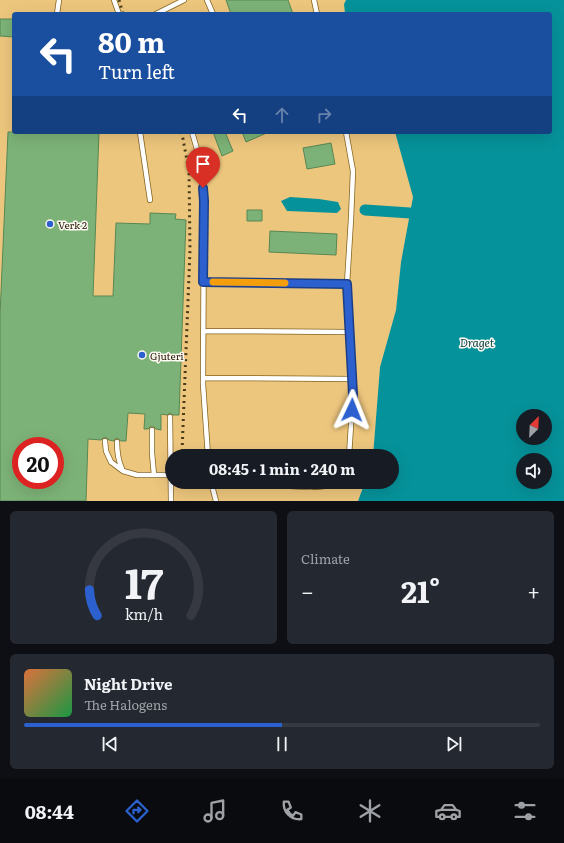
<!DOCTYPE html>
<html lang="en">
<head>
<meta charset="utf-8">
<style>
	:root { --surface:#171b24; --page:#242831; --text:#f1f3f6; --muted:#9ea1a6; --line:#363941; --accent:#2b60ce }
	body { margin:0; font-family:Literata,serif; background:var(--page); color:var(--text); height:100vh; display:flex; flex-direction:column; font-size:15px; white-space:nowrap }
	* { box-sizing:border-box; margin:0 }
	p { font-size:13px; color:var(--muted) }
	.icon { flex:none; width:22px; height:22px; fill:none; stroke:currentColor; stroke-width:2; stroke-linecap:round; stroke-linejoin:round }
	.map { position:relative; height:501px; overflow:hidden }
	.panel { display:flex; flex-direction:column; gap:10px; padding:10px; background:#0d0f14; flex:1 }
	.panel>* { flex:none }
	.guide { position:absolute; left:12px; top:12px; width:540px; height:122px; border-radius:4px; box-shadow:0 4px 16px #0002; background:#1a4fa0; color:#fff; overflow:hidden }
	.needle { width:26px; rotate:24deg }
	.fabs { position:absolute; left:516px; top:409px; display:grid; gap:8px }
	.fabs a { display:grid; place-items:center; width:36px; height:36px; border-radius:50%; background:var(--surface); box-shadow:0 4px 16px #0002; font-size:20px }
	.speed { position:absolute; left:12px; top:437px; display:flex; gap:8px; font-size:20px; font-weight:700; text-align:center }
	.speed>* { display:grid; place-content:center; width:52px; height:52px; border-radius:50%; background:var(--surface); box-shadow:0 4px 16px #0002; line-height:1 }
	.speed .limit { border:6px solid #d22; background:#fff; color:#111 }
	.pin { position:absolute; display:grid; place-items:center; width:34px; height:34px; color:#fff; margin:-41px -17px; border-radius:50% 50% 50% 0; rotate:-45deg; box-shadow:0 0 4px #0007 }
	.pin .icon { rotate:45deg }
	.me { position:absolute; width:44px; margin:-22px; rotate:2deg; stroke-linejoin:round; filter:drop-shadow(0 0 3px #0008) }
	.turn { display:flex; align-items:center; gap:14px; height:84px; padding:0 20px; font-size:18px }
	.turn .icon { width:52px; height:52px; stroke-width:2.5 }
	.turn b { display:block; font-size:28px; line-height:34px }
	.lanes { display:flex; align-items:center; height:38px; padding:0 20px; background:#0003; justify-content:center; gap:20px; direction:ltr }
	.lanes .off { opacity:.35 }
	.big { font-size:30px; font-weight:700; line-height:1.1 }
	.panel .widget { flex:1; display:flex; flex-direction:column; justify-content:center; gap:6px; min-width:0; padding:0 14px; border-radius:6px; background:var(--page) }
	.panel .dial { align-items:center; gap:0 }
	.dial svg { height:104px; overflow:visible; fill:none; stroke:var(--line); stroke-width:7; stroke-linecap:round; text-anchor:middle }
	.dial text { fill:var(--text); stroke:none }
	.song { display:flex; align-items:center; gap:12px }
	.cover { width:48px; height:48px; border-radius:6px; background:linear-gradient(135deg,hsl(20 70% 55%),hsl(140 70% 35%)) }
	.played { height:4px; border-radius:2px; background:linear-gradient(90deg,var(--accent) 50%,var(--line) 50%) }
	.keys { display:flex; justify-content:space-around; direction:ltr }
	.heat { display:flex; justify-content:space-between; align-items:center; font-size:22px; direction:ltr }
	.panel .tiles { flex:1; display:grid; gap:10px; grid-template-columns:1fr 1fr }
	.widget:last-child { grid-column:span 2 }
	.trip { position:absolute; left:165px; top:449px; width:234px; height:40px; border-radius:20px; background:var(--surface); box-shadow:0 4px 16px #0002; font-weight:700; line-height:40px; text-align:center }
	.tabs { display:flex; height:64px; justify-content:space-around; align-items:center; background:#090b0e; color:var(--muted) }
	.tabs .icon { width:28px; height:28px }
	.tabs .selected { color:var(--accent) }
	.tabs b { font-size:18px; color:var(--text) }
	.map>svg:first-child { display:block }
	.built { fill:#edc67d; fill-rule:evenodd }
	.water { fill:#06929a; fill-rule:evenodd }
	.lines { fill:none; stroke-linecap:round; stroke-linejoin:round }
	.canal { stroke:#06929a; stroke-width:11 }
	.building { fill:#7cb277; stroke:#588754; fill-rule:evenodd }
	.service-casing { stroke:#826320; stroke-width:6 }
	.service { stroke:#fff; stroke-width:4.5 }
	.rail { stroke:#4c3c1c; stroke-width:3; stroke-dasharray:2 4; stroke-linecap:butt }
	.route-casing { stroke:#1c3e86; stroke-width:10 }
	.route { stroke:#2b60ce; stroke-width:7 }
	.slow { stroke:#f59e0b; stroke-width:7 }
	.poi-dot { fill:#2b60ce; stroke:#fdf9f3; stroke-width:1.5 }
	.labels { text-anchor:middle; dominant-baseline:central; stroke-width:3; stroke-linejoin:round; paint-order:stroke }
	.poi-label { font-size:10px; fill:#241800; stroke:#fdf9f3; text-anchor:start }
	.water-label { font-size:11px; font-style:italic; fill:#0f4347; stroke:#fdf9f3 }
</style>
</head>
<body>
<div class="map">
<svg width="564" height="501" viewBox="0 0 564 501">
	<rect width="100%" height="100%" fill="#f7d492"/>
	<!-- built -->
	<path class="built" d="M 0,0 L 346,0 L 344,4 L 345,14 L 14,14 L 14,132 L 395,132 L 413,197 L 401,262 L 396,310 L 380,367 L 373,456 L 172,456 L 172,482 L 365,482 L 358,501 L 0,501 ZM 21,446 L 55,446 L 55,480 L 21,480 Z"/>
	<!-- water -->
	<path class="water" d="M 346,0 L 564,0 L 564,501 L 358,501 L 365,482 L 392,482 L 392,456 L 373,456 L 380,367 L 396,310 L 401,262 L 413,197 L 395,132 L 550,132 L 550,14 L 345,14 L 344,4 ZM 523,416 L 545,416 L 545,438 L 523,438 ZM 523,460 L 545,460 L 545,482 L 523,482 Z
		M 290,197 L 319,199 L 338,202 L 341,209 L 337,213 L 287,211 L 281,201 Z"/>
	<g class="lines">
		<!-- canal -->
		<path class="canal" d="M 365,210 L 410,213"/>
	</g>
	<!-- building -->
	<path class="building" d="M 226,0 L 288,0 L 293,14 L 231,14 Z
		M 0,19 L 14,19 L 14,37 L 0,36 Z
		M 8,132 L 99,132 L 93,296 L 113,296 L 116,223 L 150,224 L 150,213 L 176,214 L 175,219 L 186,220 L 179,415 L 173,415 L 170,413 L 167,415 L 161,414 L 161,430 L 156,429 L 154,427 L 152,426 L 150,427 L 148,429 L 144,429 L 145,414 L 128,413 L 126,441 L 121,441 L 117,438 L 115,439 L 114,441 L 109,440 L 108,439 L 105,437 L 103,438 L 101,440 L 88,439 L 86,501 L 0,501 L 0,315 ZM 21,446 L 55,446 L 55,480 L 21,480 Z
		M 213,132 L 225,132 L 233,151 L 222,156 Z
		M 242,132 L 269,132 L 246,142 Z
		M 331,143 L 335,164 L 307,169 L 303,148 Z
		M 247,210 L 262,210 L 262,221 L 247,221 Z
		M 270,231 L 337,234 L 336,255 L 269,252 Z"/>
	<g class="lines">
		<!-- service casing -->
		<g class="service-casing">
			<path id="service" d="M 114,0 L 119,14
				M 207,0 L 213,14
				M 314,0 L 317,14
				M 57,14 L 59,0
				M 156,14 L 184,0
				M 140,132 L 150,200
				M 192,132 L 201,163 L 204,201 L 203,384 L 208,456
				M 346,132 L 348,143 L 353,171 L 351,219 L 347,284 L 353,394 L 349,456
				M 203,282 L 347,284
				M 204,331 L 349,332
				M 203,378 L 352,379
				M 170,417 L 171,501
				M 152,430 L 152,453 L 154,475
				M 105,441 L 106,451 L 111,462 L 123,471 L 137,475 L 172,475
				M 117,442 C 117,452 118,460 122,469
				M 211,482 L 216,501
				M 257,482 C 274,484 323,492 336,482"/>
		</g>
		<!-- service -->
		<use href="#service" class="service"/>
		<!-- rail -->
		<path class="rail" d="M 119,0 L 123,14
			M 181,132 L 183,139 L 189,171 L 190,250 L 182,452"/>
	</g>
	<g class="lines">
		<!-- route casing -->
		<g class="route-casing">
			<path id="route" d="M 203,188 L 204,201 L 203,282 L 347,284 L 353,394 L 352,410"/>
		</g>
		<!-- route -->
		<use href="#route" class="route"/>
		<!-- slow -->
		<path class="slow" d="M 213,282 L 285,283"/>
	</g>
	<!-- markers -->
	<g class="poi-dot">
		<circle cx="50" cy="224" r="4"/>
		<circle cx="142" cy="355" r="4"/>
	</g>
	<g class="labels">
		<!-- poi labels -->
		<g class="poi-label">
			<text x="58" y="224">Verk 2</text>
			<text x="150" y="355">Gjuteri</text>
		</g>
		<!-- water labels -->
		<g class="water-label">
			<text x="477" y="342">Draget</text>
		</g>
	</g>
</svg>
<div class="fabs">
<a><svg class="needle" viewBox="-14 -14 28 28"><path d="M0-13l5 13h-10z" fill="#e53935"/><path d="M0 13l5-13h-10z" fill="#9ea1a6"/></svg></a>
<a><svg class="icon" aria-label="sound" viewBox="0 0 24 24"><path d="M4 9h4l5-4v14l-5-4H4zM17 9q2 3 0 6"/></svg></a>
</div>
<div class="speed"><div class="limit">20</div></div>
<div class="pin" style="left:203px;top:188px;background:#d93025"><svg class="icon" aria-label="arrive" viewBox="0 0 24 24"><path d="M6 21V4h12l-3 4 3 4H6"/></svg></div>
<svg class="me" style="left:352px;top:410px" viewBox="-20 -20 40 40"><path d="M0-17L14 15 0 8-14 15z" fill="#2b60ce" stroke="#fff" stroke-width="4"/></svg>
<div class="trip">08:45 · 1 min · 240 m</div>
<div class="guide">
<div class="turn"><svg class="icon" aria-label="left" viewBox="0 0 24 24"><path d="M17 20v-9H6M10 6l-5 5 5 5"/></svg><div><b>80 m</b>Turn left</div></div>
<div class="lanes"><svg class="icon" aria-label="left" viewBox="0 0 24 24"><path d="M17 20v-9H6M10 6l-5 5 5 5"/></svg><svg class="icon off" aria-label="ahead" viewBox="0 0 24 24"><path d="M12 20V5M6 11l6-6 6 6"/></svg><svg class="icon off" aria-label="right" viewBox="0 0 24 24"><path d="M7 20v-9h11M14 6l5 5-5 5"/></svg></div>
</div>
</div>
<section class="panel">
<div class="tiles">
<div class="widget dial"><svg viewBox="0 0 100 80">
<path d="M14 69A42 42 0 1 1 86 69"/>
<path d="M14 69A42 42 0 0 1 8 49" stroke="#2b60ce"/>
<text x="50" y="56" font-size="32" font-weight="700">17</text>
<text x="50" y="72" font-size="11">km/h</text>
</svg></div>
<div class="widget"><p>Climate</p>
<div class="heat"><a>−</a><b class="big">21°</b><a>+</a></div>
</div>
<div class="widget">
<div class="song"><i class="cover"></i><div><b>Night Drive</b><p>The Halogens</p></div></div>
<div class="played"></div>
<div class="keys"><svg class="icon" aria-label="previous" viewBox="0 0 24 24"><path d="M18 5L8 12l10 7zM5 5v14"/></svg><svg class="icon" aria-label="pause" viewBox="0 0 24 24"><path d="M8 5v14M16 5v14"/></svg><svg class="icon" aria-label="next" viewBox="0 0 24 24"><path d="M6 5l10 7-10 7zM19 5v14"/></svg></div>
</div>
</div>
</section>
<nav class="tabs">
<b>08:44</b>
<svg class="icon selected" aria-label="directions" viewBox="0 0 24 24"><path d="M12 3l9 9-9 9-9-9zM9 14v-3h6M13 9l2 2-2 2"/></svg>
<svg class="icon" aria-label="music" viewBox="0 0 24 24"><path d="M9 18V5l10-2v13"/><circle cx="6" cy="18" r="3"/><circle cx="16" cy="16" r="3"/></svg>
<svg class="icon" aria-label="phone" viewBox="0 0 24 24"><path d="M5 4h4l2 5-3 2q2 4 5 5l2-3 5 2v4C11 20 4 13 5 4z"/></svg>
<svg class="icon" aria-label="climate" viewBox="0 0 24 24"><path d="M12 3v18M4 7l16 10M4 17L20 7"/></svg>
<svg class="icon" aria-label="car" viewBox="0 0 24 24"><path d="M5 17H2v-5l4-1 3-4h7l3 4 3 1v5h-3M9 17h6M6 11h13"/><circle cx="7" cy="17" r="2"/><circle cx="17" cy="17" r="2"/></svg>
<svg class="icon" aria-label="filters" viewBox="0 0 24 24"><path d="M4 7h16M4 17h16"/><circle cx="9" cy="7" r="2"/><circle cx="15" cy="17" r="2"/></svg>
</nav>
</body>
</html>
